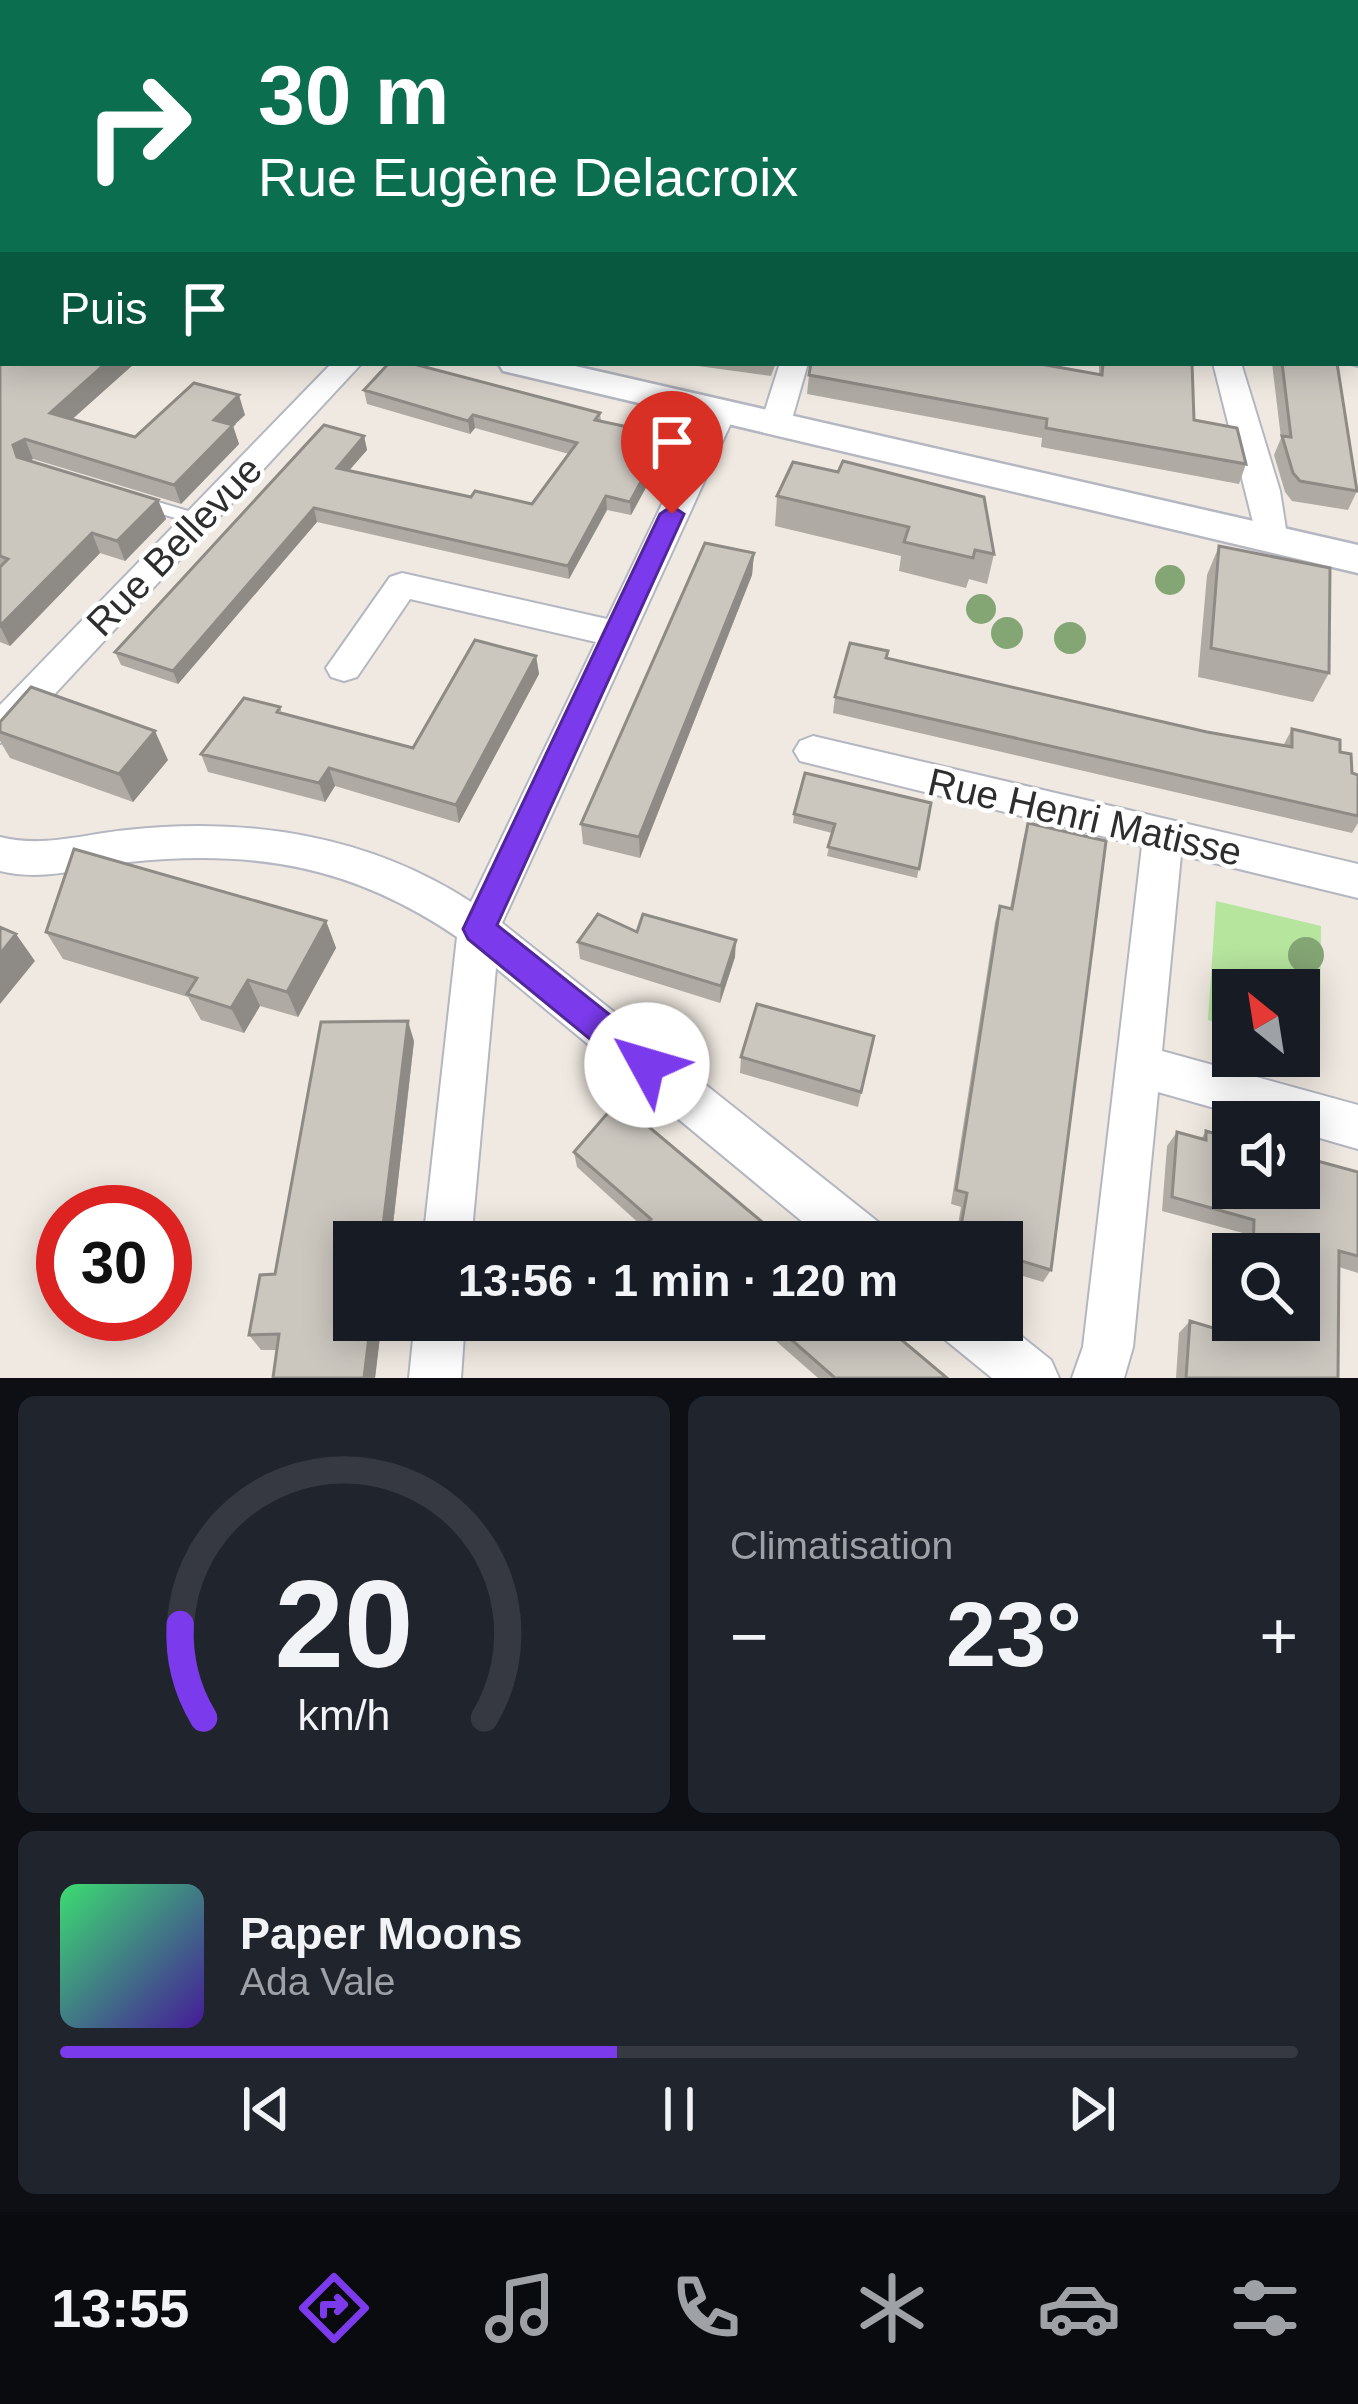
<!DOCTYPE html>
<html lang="fr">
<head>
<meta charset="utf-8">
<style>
	:root { --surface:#171b24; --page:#20242c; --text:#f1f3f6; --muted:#9ea1a6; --line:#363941; --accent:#7c3aed }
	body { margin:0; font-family:Helvetica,sans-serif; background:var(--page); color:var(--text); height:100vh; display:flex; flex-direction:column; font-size:45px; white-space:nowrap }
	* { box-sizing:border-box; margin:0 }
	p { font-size:39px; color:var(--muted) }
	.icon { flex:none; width:66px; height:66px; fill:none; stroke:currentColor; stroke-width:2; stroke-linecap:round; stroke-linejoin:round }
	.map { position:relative; height:1378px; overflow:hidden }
	.sheet { display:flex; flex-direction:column; gap:18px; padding:18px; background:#0d0f14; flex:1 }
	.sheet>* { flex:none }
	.banner { position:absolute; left:0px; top:0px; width:1359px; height:366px; box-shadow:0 6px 30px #0003; background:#0b6e4f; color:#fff; overflow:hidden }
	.needle { width:78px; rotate:330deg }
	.buttons { position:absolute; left:1212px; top:969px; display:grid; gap:24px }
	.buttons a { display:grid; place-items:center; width:108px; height:108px; border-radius:0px; background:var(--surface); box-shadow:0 6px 30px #0003; font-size:60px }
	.speed { position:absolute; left:36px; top:1185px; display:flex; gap:24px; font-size:60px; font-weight:700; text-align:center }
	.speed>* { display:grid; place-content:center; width:156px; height:156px; border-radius:50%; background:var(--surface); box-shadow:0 6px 30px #0003; line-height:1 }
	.speed .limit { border:18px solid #d22; background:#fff; color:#111 }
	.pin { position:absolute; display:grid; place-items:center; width:102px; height:102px; color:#fff; margin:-123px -51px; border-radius:50% 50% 50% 0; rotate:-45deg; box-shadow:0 0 12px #0007 }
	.pin .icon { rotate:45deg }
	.me { position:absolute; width:132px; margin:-66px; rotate:309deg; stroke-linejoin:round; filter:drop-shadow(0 0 9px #0008) }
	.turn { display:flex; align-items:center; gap:42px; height:252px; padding:0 60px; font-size:54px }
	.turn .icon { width:156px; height:156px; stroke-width:2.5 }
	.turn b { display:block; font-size:84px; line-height:102px }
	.then { display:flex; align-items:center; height:114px; padding:0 60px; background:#0003; gap:24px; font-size:45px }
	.big { font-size:90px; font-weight:700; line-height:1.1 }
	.sheet .card { flex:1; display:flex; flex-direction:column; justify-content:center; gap:18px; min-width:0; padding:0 42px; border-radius:18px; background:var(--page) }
	.sheet .dial { align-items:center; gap:0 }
	.dial svg { height:312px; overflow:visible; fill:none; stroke:var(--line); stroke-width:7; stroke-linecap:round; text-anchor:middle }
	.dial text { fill:var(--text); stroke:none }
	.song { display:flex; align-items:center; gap:36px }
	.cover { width:144px; height:144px; border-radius:18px; background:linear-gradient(135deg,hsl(140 70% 55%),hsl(260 70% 35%)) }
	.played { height:12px; border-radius:6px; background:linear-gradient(90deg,var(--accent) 45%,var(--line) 45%) }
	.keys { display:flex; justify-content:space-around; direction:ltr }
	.heat { display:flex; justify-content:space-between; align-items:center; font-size:66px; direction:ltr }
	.sheet .tiles { flex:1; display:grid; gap:18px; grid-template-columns:1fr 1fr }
	.card:last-child { grid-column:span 2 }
	.trip { position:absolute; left:333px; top:1221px; width:690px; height:120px; border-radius:0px; background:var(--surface); box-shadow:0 6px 30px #0003; font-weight:700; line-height:120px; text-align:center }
	.menu { display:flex; height:192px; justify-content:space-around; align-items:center; background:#090b0e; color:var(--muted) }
	.menu .icon { width:84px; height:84px }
	.menu .selected { color:var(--accent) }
	.menu b { font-size:54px; color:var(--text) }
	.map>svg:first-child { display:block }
	.green { fill:#b6e59e }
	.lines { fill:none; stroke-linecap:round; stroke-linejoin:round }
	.service-casing { stroke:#b4b7c1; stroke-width:4 }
	.pedestrian-casing { stroke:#b4b7c1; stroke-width:5 }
	.minor-casing { stroke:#b4b7c1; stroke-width:4 }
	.tertiary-casing { stroke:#b4b7c1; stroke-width:5 }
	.service { fill:#fff; fill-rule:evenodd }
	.pedestrian { fill:#fff; fill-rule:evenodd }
	.minor { fill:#fff; fill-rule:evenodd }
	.tertiary { fill:#fff; fill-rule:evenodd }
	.tree { fill:#84a574 }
	.wall { fill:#afaba4 }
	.shaded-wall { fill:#8e8b86 }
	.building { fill:#cbc7bf; stroke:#8e8b86; stroke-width:3 }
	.route { fill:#7c3aed; stroke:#51269a; stroke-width:3 }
	.labels { text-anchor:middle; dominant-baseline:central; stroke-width:9; stroke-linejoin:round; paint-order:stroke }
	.street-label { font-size:39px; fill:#2e2e2e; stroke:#fff }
</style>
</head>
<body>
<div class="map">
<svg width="1358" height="1378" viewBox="0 0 1358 1378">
	<rect width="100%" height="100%" fill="#efe9e1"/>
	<!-- green -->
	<path class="green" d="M 1216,901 L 1321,926 L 1320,1049 L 1299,1044 L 1299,990 L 1233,990 L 1233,1027 L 1208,1020 Z"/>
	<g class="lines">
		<!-- service casing -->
		<g class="service-casing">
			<path id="service" d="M 713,0 L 723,0 L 723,3 L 713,3 Z
				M 141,497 L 205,516 L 207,520 L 199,525 L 135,506 L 133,502 Z"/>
		</g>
		<!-- pedestrian casing -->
		<g class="pedestrian-casing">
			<path id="pedestrian" d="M 871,0 L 887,0 L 887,3 L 871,3 Z"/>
		</g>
		<!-- minor casing -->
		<g class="minor-casing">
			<path id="minor" d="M 1356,136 L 1358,136 L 1358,151 L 1356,151 Z
				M 1356,347 L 1358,348 L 1358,366 L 1348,363 L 1356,363 Z
				M 332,363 L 362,363 L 13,739 L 0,743 L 0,705 Z
				M 780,363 L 808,363 L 790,426 L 775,435 L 760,426 Z
				M 1213,363 L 1241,363 L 1280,491 L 1288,542 L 1284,550 L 1260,550 Z
				M 721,403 L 736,412 L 502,923 L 882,1225 L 889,1242 L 827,1242 L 496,968 L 471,1242 L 423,1242 L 457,937 C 353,866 254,849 129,862 C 85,867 44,882 0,871 L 0,837 C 44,848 84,834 127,830 C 248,817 368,835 471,902 L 596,642 L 410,599 L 357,677 L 344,681 L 331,677 L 326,668 L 390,577 L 402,573 L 607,619 L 706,412 Z
				M 813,736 L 1358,864 L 1358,898 L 1181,855 L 1162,1051 L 1358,1105 L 1358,1149 L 1299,1132 L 1299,1122 L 1264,1122 L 1158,1092 L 1133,1347 L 1124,1378 L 1072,1378 L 1083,1347 L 1142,846 L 800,761 L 794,751 L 800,741 Z
				M 415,1320 L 465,1320 L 461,1378 L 409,1378 Z
				M 936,1320 L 1001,1320 L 1051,1360 L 1059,1378 L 992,1378 L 943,1338 Z"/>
		</g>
		<!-- tertiary casing -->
		<g class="tertiary-casing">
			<path id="tertiary" d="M 0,237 L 3,237 L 3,257 L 0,257 Z
				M 498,363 L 562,363 L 1358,545 L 1358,573 L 516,374 L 503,371 Z"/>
		</g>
		<!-- service -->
		<use href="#service" class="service"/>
		<!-- pedestrian -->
		<use href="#pedestrian" class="pedestrian"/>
		<!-- minor -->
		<use href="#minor" class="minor"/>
		<!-- tertiary -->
		<use href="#tertiary" class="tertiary"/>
	</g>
	<!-- trees -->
	<g class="tree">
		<circle cx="1170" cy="580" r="15"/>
		<circle cx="981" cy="609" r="15"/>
		<circle cx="1007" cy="633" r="16"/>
		<circle cx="1070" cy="638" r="16"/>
		<circle cx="1306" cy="955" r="18"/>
	</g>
	<!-- wall -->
	<path class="wall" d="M 0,258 L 3,363 L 135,363 L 72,419 L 135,437 L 245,415 L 233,426 L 239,444 L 181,504 L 33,459 L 29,461 L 158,500 L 166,519 L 125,561 L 100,553 L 10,646 L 0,642 Z
		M 676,363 L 776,363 L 771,376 Z
		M 1099,363 L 1192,363 L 1194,420 L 1246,464 L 1239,484 L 1041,447 L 1042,438 L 807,394 L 809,375 L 1099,375 Z
		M 1272,363 L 1337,363 L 1357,491 L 1348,510 L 1292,501 L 1285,492 L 1274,455 L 1281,438 Z
		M 364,390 L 600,413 L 601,421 L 667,449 L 631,515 L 607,510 L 569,579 L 317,522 L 178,684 L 121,665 L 115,652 L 364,436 L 367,450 L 349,470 L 471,497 L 532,504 L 569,454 L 475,428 L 470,434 L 367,404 Z
		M 793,462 L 994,554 L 987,584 L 969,579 L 966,588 L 899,571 L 901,556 L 775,526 L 777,496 Z
		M 1219,546 L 1329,673 L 1313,702 L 1198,677 L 1207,575 Z
		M 754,553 L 752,575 L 640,858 L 583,844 L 581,824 Z
		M 536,656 L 539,674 L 459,823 L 335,786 L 325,802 L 208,772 L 201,754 L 280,707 L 282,713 L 413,748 Z
		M 886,658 L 1207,732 L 1283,746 L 1292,729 L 1340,752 L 1358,816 L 1358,823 L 1352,833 L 833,713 L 835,697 Z
		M 0,722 L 168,760 L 133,802 L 10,758 L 0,741 Z
		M 931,803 L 917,878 L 827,856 L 832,833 L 793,823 L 794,814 Z
		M 1028,823 L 1051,1270 L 1043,1282 L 1002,1270 L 1002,1242 L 955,1242 L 961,1207 L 951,1204 L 995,922 L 1000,906 L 1010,908 L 1023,840 Z
		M 326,921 L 336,948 L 298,1017 L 260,1006 L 244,1033 L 201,1020 L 188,997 L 63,959 L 46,932 Z
		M 578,942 L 735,957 L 720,1003 L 580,959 Z
		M 874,1036 L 858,1107 L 740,1073 L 741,1057 Z
		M 414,1041 L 391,1242 L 354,1242 L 382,1320 L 375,1378 L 273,1378 L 277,1350 L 261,1350 L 249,1335 L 275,1274 Z
		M 1206,1131 L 1358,1172 L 1358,1273 L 1339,1267 L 1338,1378 L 1176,1378 L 1179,1333 L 1190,1321 L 1239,1335 L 1239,1320 L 1299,1320 L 1299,1254 L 1242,1254 L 1243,1233 L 1162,1211 L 1167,1146 L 1177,1132 L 1201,1139 Z
		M 574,1152 L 786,1242 L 638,1242 L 638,1233 L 643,1227 L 577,1167 Z
		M 752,1320 L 878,1320 L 947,1378 L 818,1378 Z"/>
	<!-- shaded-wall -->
	<path class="shaded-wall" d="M 3,189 L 3,214 L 0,216 L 0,192 Z
		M 106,363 L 135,363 L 58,432 L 50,413 Z
		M 239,395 L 245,415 L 233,426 L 239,444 L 181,504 L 174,485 L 214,420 Z
		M 473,415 L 475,428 L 470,434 L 468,421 Z
		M 666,435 L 667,449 L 631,515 L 630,502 Z
		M 364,436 L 367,450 L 340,481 L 337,468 Z
		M 25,439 L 33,459 L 22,464 L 26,476 L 13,445 Z
		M 606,496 L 607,510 L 569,579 L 568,566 Z
		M 158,500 L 166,519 L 125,561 L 117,541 Z
		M 314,508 L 317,522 L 178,684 L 173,671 Z
		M 92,533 L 100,553 L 10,646 L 0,626 Z
		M 754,553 L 752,575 L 640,858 L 639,837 Z
		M 536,656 L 539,674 L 459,823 L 456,805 Z
		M 155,731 L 168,760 L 133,802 L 119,774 Z
		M 329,768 L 335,786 L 325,802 L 319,783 Z
		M 326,921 L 336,948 L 298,1017 L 287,992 Z
		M 16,934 L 35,961 L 0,1004 L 0,954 Z
		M 736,940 L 735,957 L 720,1003 L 721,986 Z
		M 248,980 L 260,1006 L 244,1033 L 231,1008 Z
		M 408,1021 L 414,1041 L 391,1242 L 381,1242 Z
		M 371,1320 L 382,1320 L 375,1378 L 364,1378 Z"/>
	<!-- building -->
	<path class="building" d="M 806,0 L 854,0 L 854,3 L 806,3 Z
		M 1185,0 L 1358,0 L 1358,43 L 1356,45 L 1356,3 L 1195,3 Z
		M 0,92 L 3,92 L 3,189 L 0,192 Z
		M 1356,98 L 1358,98 L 1358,125 L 1356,129 Z
		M 0,258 L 3,258 L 3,363 L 106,363 L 50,413 L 135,437 L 194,383 L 239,395 L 214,420 L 233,425 L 174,485 L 25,439 L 13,445 L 17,457 L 158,500 L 117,541 L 92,533 L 0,626 L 0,567 L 8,559 L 0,556 Z
		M 389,363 L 410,363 L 600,413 L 595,420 L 666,435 L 630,502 L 606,496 L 568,566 L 314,508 L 173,671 L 115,652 L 324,425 L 364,436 L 337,468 L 471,497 L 475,491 L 532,504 L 577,443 L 473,415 L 468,421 L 364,390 Z
		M 811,363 L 1035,363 L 1102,375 L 1103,363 L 1192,363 L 1194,420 L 1237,428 L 1246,464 L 1046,428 L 1047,419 L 809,375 Z
		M 1282,363 L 1337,363 L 1357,491 L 1300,481 L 1293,473 L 1282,436 L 1291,437 Z
		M 843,461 L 984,497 L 994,554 L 975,550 L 973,558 L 904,542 L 909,527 L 777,496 L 793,462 L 838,472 Z
		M 705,543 L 754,553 L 639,837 L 581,824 Z
		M 1219,546 L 1330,568 L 1329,673 L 1211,648 Z
		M 475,640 L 536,656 L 456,805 L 329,768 L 319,783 L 201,754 L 244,698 L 280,707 L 277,712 L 413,748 Z
		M 850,643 L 888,651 L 886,658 L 1207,732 L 1292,747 L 1292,729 L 1340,740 L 1340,752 L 1351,754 L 1352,773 L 1358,775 L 1358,816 L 835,697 Z
		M 31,687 L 155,731 L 119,774 L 0,732 L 0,722 Z
		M 805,773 L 931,803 L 919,869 L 828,847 L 835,824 L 794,814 Z
		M 1028,823 L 1106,841 L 1051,1270 L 1002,1255 L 1002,1242 L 958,1242 L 967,1193 L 956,1190 L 1000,906 L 1012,909 Z
		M 74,849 L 326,921 L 287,992 L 248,980 L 231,1008 L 187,994 L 197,978 L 46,932 Z
		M 598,914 L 637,932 L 643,914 L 736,940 L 721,986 L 578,942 Z
		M 0,927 L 16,934 L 0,954 Z
		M 757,1004 L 874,1036 L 861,1092 L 741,1057 Z
		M 408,1021 L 381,1242 L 354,1242 L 354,1320 L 371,1320 L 364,1378 L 273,1378 L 279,1334 L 249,1335 L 260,1275 L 275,1274 L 321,1022 Z
		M 618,1101 L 786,1242 L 648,1242 L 638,1233 L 651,1219 L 574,1152 Z
		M 1206,1131 L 1233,1139 L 1233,1188 L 1299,1188 L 1299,1156 L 1358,1172 L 1358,1256 L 1339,1251 L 1338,1378 L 1186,1378 L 1190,1321 L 1250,1339 L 1250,1320 L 1299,1320 L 1299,1254 L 1253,1254 L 1254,1220 L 1172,1197 L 1177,1132 L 1206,1140 Z
		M 769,1320 L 878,1320 L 947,1378 L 835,1378 Z"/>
	<!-- route -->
	<path class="route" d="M 672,506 L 684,514 L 497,925 L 659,1054 L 664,1065 L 659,1076 L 647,1081 L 635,1076 L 468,939 L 463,929 L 660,514 Z"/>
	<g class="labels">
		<!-- street labels -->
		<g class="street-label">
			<text transform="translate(174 546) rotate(-46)">Rue Bellevue</text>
			<text transform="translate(1085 817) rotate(13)">Rue Henri Matisse</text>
		</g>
	</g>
</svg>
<div class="buttons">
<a><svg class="needle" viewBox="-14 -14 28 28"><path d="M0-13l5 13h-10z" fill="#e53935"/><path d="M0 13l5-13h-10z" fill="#9ea1a6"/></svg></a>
<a><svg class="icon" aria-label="sound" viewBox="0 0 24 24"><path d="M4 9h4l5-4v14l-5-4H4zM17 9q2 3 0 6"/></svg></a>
<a><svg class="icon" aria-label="search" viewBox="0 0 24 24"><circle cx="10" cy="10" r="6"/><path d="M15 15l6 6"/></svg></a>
</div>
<div class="speed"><div class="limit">30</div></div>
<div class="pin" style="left:672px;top:514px;background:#d93025"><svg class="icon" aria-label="arrive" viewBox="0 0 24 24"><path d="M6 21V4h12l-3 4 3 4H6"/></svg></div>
<svg class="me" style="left:647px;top:1065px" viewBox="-20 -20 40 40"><circle r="19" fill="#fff"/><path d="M0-13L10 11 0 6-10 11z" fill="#7c3aed"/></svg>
<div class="trip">13:56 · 1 min · 120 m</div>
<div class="banner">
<div class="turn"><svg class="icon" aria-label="right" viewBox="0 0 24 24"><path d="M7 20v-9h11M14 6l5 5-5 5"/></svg><div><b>30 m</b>Rue Eugène Delacroix</div></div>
<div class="then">Puis<svg class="icon" aria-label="arrive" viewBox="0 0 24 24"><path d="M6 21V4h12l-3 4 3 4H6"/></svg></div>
</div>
</div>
<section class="sheet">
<div class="tiles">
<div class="card dial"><svg viewBox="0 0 100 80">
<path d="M14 69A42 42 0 1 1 86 69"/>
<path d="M14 69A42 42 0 0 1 8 45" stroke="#7c3aed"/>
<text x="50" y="56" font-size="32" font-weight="700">20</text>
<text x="50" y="72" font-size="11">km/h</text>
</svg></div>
<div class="card"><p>Climatisation</p>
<div class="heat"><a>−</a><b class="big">23°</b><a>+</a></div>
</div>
<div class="card">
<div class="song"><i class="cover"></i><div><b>Paper Moons</b><p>Ada Vale</p></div></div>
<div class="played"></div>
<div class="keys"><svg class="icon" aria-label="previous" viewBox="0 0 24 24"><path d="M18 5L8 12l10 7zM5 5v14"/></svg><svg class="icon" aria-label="pause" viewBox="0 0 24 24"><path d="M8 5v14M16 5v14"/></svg><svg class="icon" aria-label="next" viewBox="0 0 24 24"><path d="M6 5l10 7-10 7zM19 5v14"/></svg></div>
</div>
</div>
</section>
<nav class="menu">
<b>13:55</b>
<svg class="icon selected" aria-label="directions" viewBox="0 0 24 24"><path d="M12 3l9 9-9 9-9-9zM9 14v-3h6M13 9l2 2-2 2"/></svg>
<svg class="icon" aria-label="music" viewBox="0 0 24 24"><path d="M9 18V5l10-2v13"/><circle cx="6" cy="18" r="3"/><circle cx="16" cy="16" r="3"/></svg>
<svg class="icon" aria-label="phone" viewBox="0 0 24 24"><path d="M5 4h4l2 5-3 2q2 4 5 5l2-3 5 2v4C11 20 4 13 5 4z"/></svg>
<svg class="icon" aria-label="climate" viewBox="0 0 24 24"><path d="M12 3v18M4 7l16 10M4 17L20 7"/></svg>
<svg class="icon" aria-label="car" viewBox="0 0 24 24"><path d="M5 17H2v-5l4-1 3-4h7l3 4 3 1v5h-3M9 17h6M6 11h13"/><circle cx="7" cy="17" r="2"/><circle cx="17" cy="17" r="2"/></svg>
<svg class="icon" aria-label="filters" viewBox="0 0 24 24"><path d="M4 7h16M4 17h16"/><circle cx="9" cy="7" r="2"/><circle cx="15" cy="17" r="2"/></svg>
</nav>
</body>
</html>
